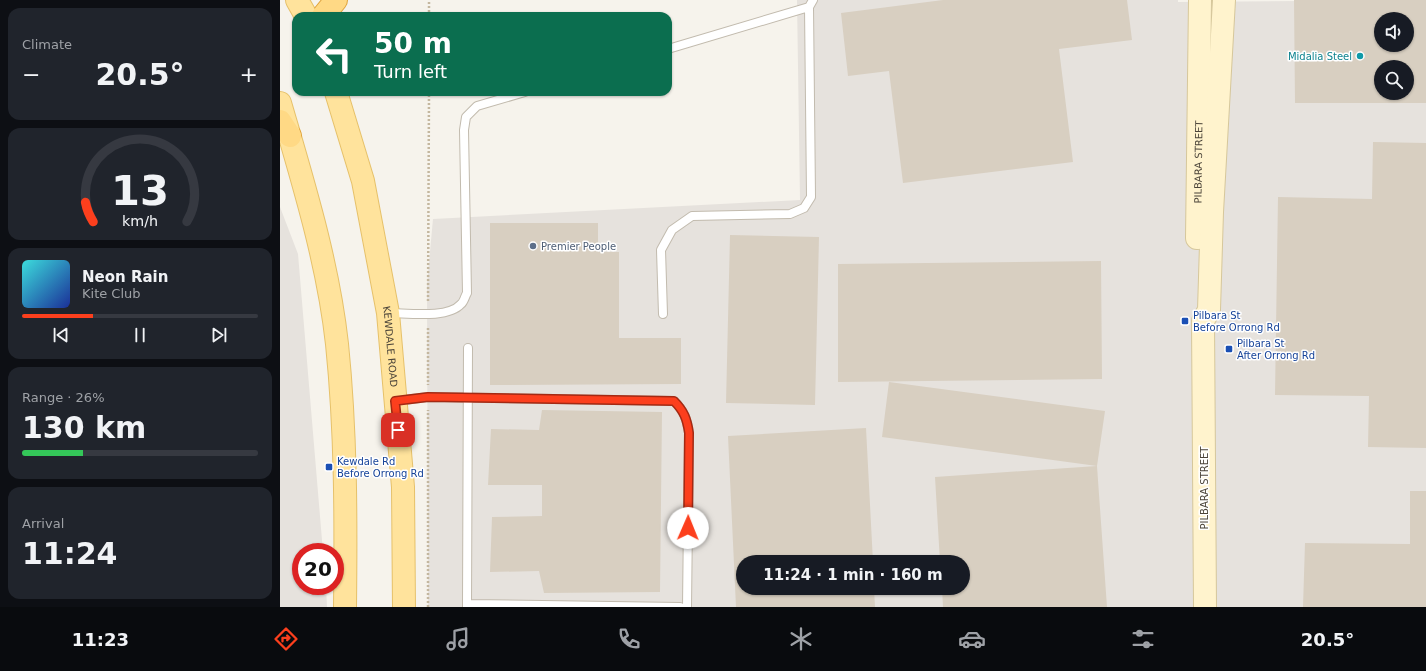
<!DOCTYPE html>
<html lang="en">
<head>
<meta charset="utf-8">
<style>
	:root { --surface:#171b24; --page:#20242c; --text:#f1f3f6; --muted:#9ea1a6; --line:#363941; --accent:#fc3f1d }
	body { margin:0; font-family:"DejaVu Sans",sans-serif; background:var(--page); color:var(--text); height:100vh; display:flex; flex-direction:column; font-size:15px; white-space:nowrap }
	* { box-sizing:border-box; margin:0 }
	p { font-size:13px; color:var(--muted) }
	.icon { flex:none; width:22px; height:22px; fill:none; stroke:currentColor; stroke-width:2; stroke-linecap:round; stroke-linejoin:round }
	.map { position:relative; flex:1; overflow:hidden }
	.panel { display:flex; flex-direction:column; gap:8px; padding:8px; background:#0d0f14; width:280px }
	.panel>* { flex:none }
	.banner { position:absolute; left:12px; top:12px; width:380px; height:84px; border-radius:12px; box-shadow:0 1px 3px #0004; background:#0b6e4f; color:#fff; overflow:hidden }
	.controls { position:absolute; left:1094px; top:12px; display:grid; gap:8px }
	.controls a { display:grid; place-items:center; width:40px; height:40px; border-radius:50%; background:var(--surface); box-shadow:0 1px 3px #0004; font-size:20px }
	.speed { position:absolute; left:12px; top:543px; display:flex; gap:8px; font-size:20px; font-weight:700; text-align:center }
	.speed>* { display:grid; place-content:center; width:52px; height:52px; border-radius:50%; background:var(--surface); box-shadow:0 1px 3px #0004; line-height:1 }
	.speed .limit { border:6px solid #d22; background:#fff; color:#111 }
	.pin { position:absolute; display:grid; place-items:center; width:34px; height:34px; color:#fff; margin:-17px; border-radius:8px; box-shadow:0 2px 6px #0006 }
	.me { position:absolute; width:44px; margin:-22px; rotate:1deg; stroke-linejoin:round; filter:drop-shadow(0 0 3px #0008) }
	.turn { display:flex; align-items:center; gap:14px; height:84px; padding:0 16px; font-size:18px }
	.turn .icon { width:52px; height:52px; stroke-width:2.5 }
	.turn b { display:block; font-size:28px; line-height:34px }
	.big { font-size:30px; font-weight:700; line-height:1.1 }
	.panel .tile { flex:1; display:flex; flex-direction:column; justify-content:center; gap:6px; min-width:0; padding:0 14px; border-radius:12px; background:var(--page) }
	.panel .dial { align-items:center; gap:0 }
	.dial svg { height:104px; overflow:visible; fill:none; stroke:var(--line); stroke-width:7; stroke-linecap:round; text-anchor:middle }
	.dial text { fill:var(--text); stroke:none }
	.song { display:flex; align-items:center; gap:12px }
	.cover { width:48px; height:48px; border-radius:6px; background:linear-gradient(135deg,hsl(180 70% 55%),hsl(230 70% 35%)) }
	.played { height:4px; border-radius:2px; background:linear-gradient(90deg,var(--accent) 30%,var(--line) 30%) }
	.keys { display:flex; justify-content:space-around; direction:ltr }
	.heat { display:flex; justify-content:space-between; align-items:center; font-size:22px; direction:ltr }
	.charge { height:6px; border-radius:3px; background:linear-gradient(90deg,#34c759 26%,var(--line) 0) }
	.trip { position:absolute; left:456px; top:555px; width:234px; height:40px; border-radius:20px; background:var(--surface); box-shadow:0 1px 3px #0004; font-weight:700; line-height:40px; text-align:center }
	.tabs { display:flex; height:64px; justify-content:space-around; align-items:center; background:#090b0e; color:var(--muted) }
	.tabs .icon { width:28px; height:28px }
	.tabs .active { color:var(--accent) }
	.tabs b { font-size:18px; color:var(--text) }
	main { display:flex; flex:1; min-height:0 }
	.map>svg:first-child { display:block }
	.industrial { fill:#e6e2dd; fill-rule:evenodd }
	.building { fill:#d8cfc1; fill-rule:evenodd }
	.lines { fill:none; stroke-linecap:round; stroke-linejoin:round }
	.service-casing { stroke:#c2bbae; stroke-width:10 }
	.secondary-casing { stroke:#d6c79b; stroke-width:24 }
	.primary-casing { stroke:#e6c16a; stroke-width:24 }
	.trunk-casing { stroke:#e0a43c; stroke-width:24 }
	.path { stroke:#c4b79f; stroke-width:2.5; stroke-dasharray:2 2; stroke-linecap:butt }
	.service { stroke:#fff; stroke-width:8 }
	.secondary { stroke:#fff3cd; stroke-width:22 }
	.primary { stroke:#ffe39c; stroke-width:22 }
	.trunk { stroke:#ffd985; stroke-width:22 }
	.route-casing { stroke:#a42913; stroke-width:10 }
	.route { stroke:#fc3f1d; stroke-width:7 }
	.culture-dot { fill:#0f9aa8; stroke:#fff; stroke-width:1.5 }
	.service-dot { fill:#5c6f8a; stroke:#fff; stroke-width:1.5 }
	.transit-dot { fill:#1a4fb4; stroke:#fff; stroke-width:1.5 }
	.labels { text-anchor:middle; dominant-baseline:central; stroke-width:3; stroke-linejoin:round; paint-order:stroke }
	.culture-label { font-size:10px; fill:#0d838f; stroke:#fff; text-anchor:end }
	.street-label { font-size:10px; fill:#4b4439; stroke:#fff }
	.service-label { font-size:10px; fill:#4e5e75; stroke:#fff; text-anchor:start }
	.transit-label { font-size:10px; fill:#164399; stroke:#fff; text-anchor:start }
</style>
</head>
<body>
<main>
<section class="panel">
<div class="tile"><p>Climate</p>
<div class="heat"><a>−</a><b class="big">20.5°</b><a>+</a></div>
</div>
<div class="tile dial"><svg viewBox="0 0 100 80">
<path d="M14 69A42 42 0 1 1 86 69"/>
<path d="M14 69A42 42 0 0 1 8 54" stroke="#fc3f1d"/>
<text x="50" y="56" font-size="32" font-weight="700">13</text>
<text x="50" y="72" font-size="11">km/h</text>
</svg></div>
<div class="tile">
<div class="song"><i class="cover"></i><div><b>Neon Rain</b><p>Kite Club</p></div></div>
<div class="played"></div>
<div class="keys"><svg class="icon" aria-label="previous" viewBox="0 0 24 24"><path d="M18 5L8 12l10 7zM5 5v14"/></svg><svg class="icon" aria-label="pause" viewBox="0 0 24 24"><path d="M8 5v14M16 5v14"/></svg><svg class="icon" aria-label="next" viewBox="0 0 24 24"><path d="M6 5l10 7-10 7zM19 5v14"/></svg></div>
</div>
<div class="tile"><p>Range · 26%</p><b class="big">130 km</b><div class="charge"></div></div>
<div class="tile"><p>Arrival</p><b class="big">11:24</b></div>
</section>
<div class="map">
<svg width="1146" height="607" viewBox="0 0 1146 607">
	<rect width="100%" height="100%" fill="#f6f3ec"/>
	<!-- industrial -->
	<path class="industrial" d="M 517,0 L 898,0 L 898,2 L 1146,0 L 1146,607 L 148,607 L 147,284 L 153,219 L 520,200 ZM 1101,19 L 1127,19 L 1127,45 L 1101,45 ZM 1101,67 L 1127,67 L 1127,93 L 1101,93 ZM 463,562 L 683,562 L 683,588 L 463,588 Z
		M 0,207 L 18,254 L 43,552 L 21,552 L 21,586 L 46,586 L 47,607 L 0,607 Z"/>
	<!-- building -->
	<path class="building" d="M 663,0 L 847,0 L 852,40 L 779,49 L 793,162 L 623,183 L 609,71 L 568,76 L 561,13 Z
		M 1014,0 L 1146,0 L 1146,103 L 1015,103 ZM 1101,19 L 1127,19 L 1127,45 L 1101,45 ZM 1101,67 L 1127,67 L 1127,93 L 1101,93 Z
		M 1093,142 L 1146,143 L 1146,448 L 1088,447 L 1089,396 L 995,395 L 998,197 L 1092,199 Z
		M 210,223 L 318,223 L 318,252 L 339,252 L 339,338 L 401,338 L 401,384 L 210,385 Z
		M 450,235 L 539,237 L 535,405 L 446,403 Z
		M 821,261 L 822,379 L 558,382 L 558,264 Z
		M 609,382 L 825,411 L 817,466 L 602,437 Z
		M 262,410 L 382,412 L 380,592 L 264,593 L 259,571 L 210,572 L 212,517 L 262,516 L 262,485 L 208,485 L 211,429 L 259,430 Z
		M 586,428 L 593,562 L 463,562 L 463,588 L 594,588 L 595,607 L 456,607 L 448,436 Z
		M 817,466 L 827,607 L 663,607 L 662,588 L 683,588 L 683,562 L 660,562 L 655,477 Z
		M 1130,491 L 1146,491 L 1146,607 L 1023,607 L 1025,543 L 1130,544 Z"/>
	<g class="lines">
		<!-- service casing -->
		<g class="service-casing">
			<path id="service" d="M 388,49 L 529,7 L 533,0
				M 109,313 C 127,313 168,319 181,304 C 184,302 185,296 187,293 L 184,130 L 186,117 L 197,106 L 245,92
				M 383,314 L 381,250 L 392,230 L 412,216 L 510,214 L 524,208 L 531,197 L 529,7
				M 116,401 L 148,397 L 394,401 C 404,411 407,419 409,433 L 407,607
				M 187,604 L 400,607
				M 187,607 L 188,348"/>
		</g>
		<!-- secondary casing -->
		<g class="secondary-casing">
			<g id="secondary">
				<path id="s1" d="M 917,238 L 920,0"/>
				<path d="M 925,607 L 923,321 L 929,310 L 932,212 L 944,0"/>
			</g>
		</g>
		<!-- primary casing -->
		<g class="primary-casing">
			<g id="primary">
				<path d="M 17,0 L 26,16"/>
				<path id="s2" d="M 56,92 L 83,181 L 108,313 L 123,487 L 124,607"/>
				<path d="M 0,103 C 23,182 48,262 57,344 C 66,432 66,519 65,607"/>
			</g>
		</g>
		<!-- trunk casing -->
		<g class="trunk-casing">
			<path id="trunk" d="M 43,16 L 56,0
				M 0,121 L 10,136"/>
		</g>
		<!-- path -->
		<path class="path" d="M 149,16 L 149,0
			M 148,301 L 149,92
			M 148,328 L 148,385
			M 148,607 L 148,410"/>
		<!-- service -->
		<use href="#service" class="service"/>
		<!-- secondary -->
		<use href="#secondary" class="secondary"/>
		<!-- primary -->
		<use href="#primary" class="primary"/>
		<!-- trunk -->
		<use href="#trunk" class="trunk"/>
	</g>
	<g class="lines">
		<!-- route casing -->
		<g class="route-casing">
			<path id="route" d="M 118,430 L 115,401 L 148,397 L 394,401 C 404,411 407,419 409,433 L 408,528"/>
		</g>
		<!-- route -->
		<use href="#route" class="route"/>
	</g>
	<!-- markers -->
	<circle class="culture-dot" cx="1080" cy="56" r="4"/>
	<circle class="service-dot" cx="253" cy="246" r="4"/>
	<g class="transit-dot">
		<rect x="901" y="317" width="8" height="8" rx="2"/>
		<rect x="945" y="345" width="8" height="8" rx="2"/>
		<rect x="45" y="463" width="8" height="8" rx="2"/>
	</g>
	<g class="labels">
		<!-- culture labels -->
		<g class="culture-label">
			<text x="1072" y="56">Midalia Steel</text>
		</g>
		<!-- street labels -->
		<g class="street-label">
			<text stroke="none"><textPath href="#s1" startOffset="76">PILBARA STREET</textPath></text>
			<text stroke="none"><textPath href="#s2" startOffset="261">KEWDALE ROAD</textPath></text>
			<text transform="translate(924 488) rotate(-90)">PILBARA STREET</text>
		</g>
		<!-- service labels -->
		<g class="service-label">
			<text x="261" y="246">Premier People</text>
		</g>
		<!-- transit labels -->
		<g class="transit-label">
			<text x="913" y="315">Pilbara St<tspan x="913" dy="12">Before Orrong Rd</tspan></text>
			<text x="957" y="343">Pilbara St<tspan x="957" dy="12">After Orrong Rd</tspan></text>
			<text x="57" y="461">Kewdale Rd<tspan x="57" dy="12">Before Orrong Rd</tspan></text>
		</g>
	</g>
</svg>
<div class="controls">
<a><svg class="icon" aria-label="sound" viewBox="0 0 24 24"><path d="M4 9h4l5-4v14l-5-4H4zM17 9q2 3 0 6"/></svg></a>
<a><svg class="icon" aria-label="search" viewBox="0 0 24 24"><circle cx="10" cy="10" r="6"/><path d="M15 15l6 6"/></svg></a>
</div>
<div class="speed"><div class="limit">20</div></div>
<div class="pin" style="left:118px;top:430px;background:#d93025"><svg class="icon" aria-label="arrive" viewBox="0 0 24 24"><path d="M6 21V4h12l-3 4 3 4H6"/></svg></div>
<svg class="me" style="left:408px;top:528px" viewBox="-20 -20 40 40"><circle r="19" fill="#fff"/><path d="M0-13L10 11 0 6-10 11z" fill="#fc3f1d"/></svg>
<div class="trip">11:24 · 1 min · 160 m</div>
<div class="banner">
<div class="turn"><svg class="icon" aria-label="left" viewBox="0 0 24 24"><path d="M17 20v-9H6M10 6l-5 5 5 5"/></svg><div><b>50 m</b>Turn left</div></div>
</div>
</div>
</main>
<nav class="tabs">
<b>11:23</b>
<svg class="icon active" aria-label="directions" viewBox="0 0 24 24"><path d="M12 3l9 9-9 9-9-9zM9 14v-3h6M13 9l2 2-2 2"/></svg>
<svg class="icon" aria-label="music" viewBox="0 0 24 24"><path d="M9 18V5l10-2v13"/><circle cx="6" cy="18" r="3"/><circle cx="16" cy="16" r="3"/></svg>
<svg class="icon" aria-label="phone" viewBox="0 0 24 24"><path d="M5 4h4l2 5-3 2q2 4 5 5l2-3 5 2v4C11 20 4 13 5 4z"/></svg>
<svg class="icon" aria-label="climate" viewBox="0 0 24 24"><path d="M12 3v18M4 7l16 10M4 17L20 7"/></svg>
<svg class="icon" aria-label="car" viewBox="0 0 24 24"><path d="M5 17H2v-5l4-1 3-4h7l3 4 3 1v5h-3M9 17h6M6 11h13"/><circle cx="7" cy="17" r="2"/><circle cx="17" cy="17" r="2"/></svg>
<svg class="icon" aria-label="filters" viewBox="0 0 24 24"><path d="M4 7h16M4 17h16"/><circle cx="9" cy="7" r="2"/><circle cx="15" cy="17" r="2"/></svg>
<b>20.5°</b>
</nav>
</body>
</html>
